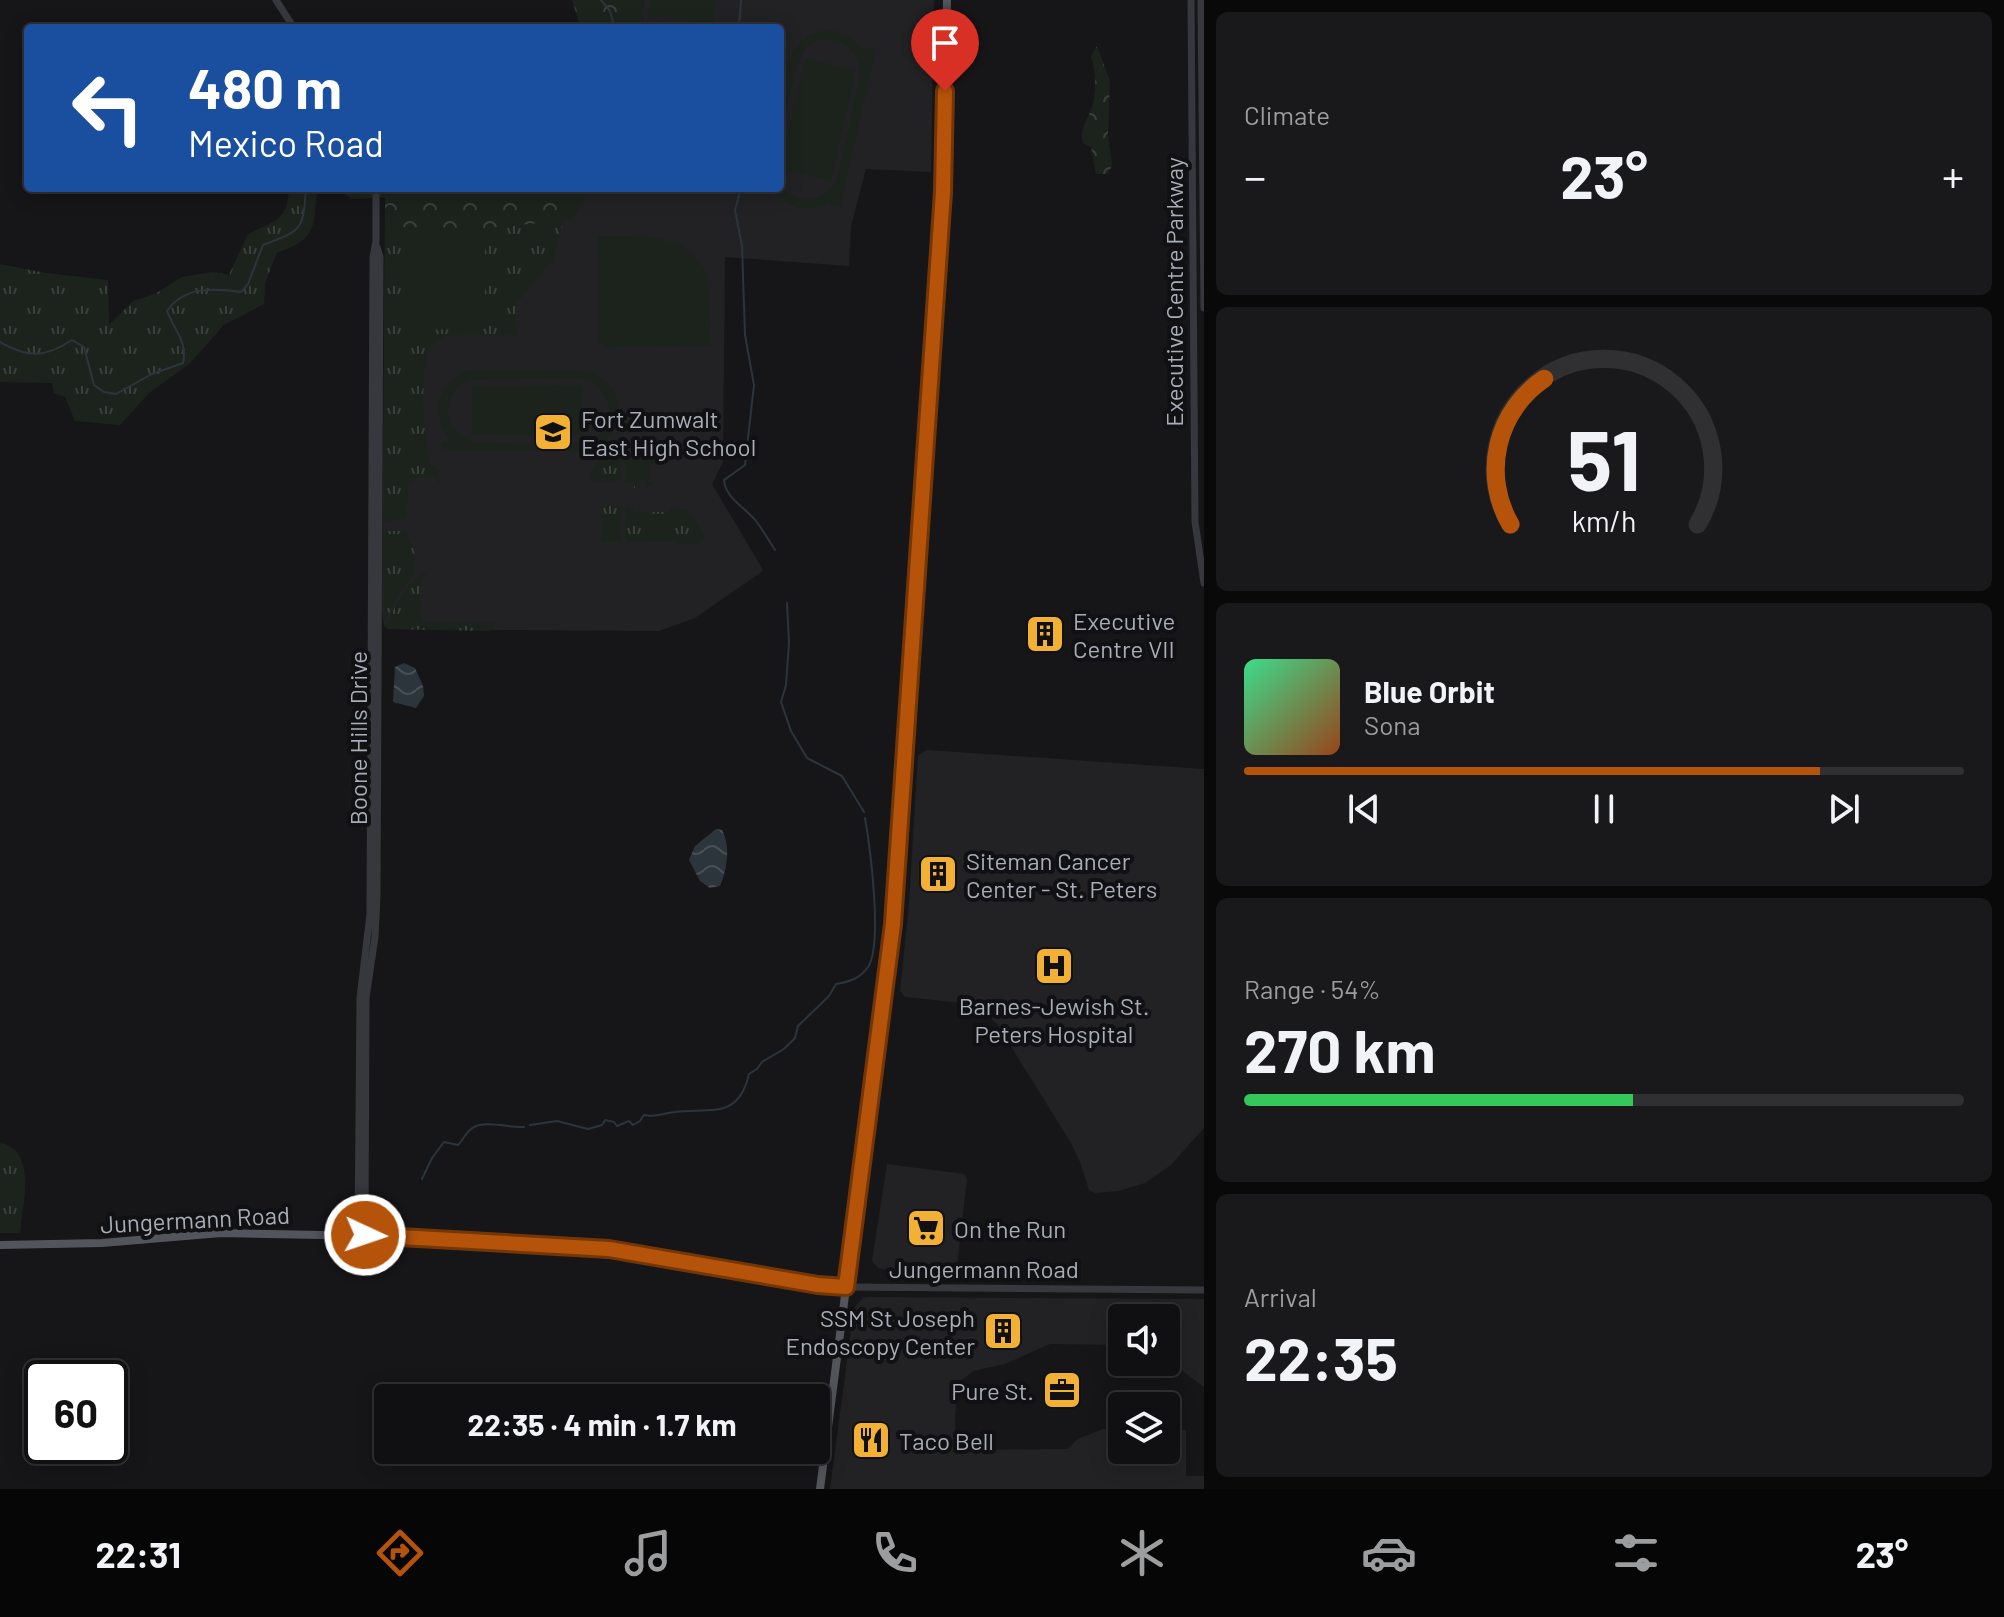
<!DOCTYPE html>
<html lang="en">
<head>
<meta charset="utf-8">
<style>
	:root { --surface:#101012; --page:#19191b; --text:#f1f3f6; --muted:#9c9d9f; --line:#303032; --accent:#b45309 }
	body { margin:0; font-family:Barlow,sans-serif; background:var(--page); color:var(--text); height:100vh; display:flex; flex-direction:column; font-size:30px; white-space:nowrap }
	* { box-sizing:border-box; margin:0 }
	p { font-size:26px; color:var(--muted) }
	.icon { flex:none; width:44px; height:44px; fill:none; stroke:currentColor; stroke-width:2; stroke-linecap:round; stroke-linejoin:round }
	.map { position:relative; flex:1; overflow:hidden }
	.details { display:flex; flex-direction:column; gap:12px; padding:12px; background:#09090a; width:800px }
	.details>* { flex:none }
	.top-card { position:absolute; left:24px; top:24px; width:760px; height:168px; border-radius:8px; box-shadow:0 4px 20px #0003,0 0 0 2px var(--line); background:#1a4fa0; color:#fff; overflow:hidden }
	.controls { position:absolute; left:1108px; top:1304px; display:grid; gap:16px }
	.controls a { display:grid; place-items:center; width:72px; height:72px; border-radius:8px; background:var(--surface); box-shadow:0 4px 20px #0003,0 0 0 2px var(--line); font-size:40px }
	.speed { position:absolute; left:24px; top:1360px; display:flex; gap:16px; font-size:40px; font-weight:700; text-align:center }
	.speed>* { display:grid; place-content:center; width:104px; height:104px; border-radius:50%; background:var(--surface); box-shadow:0 4px 20px #0003,0 0 0 2px var(--line); line-height:1 }
	.speed .limit { border:4px solid #111; border-radius:12px; background:#fff; color:#111 }
	.pin { position:absolute; display:grid; place-items:center; width:68px; height:68px; color:#fff; margin:-82px -34px; border-radius:50% 50% 50% 0; rotate:-45deg; box-shadow:0 0 8px #0007 }
	.pin .icon { rotate:45deg }
	.me { position:absolute; width:88px; margin:-44px; rotate:93deg; stroke-linejoin:round; filter:drop-shadow(0 0 6px #0008) }
	.turn { display:flex; align-items:center; gap:28px; height:168px; padding:0 32px; font-size:36px }
	.turn .icon { width:104px; height:104px; stroke-width:2.5 }
	.turn b { display:block; font-size:56px; line-height:68px }
	.big { font-size:60px; font-weight:700; line-height:1.1 }
	.details .widget { flex:1; display:flex; flex-direction:column; justify-content:center; gap:12px; min-width:0; padding:0 28px; border-radius:12px; background:var(--page) }
	.details .dial { align-items:center; gap:0 }
	.dial svg { height:208px; overflow:visible; fill:none; stroke:var(--line); stroke-width:7; stroke-linecap:round; text-anchor:middle }
	.dial text { fill:var(--text); stroke:none }
	.song { display:flex; align-items:center; gap:24px }
	.cover { width:96px; height:96px; border-radius:12px; background:linear-gradient(135deg,hsl(150 70% 55%),hsl(20 70% 35%)) }
	.played { height:8px; border-radius:4px; background:linear-gradient(90deg,var(--accent) 80%,var(--line) 80%) }
	.keys { display:flex; justify-content:space-around; direction:ltr }
	.heat { display:flex; justify-content:space-between; align-items:center; font-size:44px; direction:ltr }
	.charge { height:12px; border-radius:6px; background:linear-gradient(90deg,#34c759 54%,var(--line) 0) }
	.trip { position:absolute; left:374px; top:1384px; width:456px; height:80px; border-radius:8px; background:var(--surface); box-shadow:0 4px 20px #0003,0 0 0 2px var(--line); font-weight:700; line-height:80px; text-align:center }
	.dock { display:flex; height:128px; justify-content:space-around; align-items:center; background:#060607; color:var(--muted) }
	.dock .icon { width:56px; height:56px }
	.dock .current { color:var(--accent) }
	.dock b { font-size:36px; color:var(--text) }
	main { display:flex; flex:1; min-height:0 }
	.map>svg:first-child { display:block }
	.built { fill:#222225 }
	.grass { fill:url(#grass-tufts) }
	.forest { fill:url(#forest-crowns) }
	.garden { fill:#1c231d; fill-rule:evenodd }
	.water { fill:url(#water-waves) }
	.lines { fill:none; stroke-linecap:round; stroke-linejoin:round }
	.stream { stroke:#2c353c; stroke-width:2 }
	.tertiary { stroke:#37383d; stroke-width:7 }
	.primary { stroke:#53555c; stroke-width:8 }
	.route-casing { stroke:#753606; stroke-width:20 }
	.route { stroke:#b45309; stroke-width:14 }
	.labels { text-anchor:middle; dominant-baseline:central; stroke-width:8; stroke-linejoin:round; paint-order:stroke }
	.street-label { font-size:24px; fill:#a8adb8; stroke:#111113 }
	.poi-label { font-size:24px; fill:#a8adb8; stroke:#111113; text-anchor:start }
</style>
</head>
<body>
<main>
<div class="map">
<svg width="1204" height="1489" viewBox="0 0 1204 1489">
	<defs>
		<pattern id="grass-tufts" width="24" height="20" patternUnits="userSpaceOnUse" patternTransform="scale(2)"><rect width="24" height="20" fill="#1c231d"/><path d="M3 7l-1-3M5 7V3M7 7l1-3M15 17l-1-3M17 17v-4M19 17l1-3" fill="none" stroke="#3a403c"/></pattern>
		<pattern id="forest-crowns" width="20" height="18" patternUnits="userSpaceOnUse" patternTransform="scale(2)"><rect width="20" height="18" fill="#1c231d"/><path d="M2 6a3 3 0 1 1 6 0M12 15a3 3 0 1 1 6 0" fill="none" stroke="#3a403c"/></pattern>
		<pattern id="water-waves" width="16" height="10" patternUnits="userSpaceOnUse" patternTransform="scale(2)"><rect width="16" height="10" fill="#2c353c"/><path d="M0 5q4-4 8 0t8 0" fill="none" stroke="#485056"/></pattern>
	</defs>
	<rect width="100%" height="100%" fill="#161618"/>
	<!-- built -->
	<path class="built" d="M 644,0 L 934,0 L 931,172 L 866,169 L 851,226 L 849,266 L 725,257 L 723,462 L 712,484 L 763,570 L 760,573 L 695,618 L 659,631 L 388,629 L 384,626 L 382,611 L 385,198 L 482,188 L 780,188 L 780,28 L 642,28 Z
		M 927,750 L 1204,769 L 1204,1128 L 1171,1165 L 1145,1183 L 1119,1191 L 1095,1193 L 1089,1190 L 1080,1162 L 1071,1143 L 997,1024 L 982,1011 L 963,1003 L 905,997 L 900,991 L 909,904 L 918,755 Z
		M 887,1164 L 964,1174 L 967,1179 L 956,1274 L 887,1270 L 878,1268 L 872,1261 Z
		M 868,1297 L 1204,1299 L 1204,1387 L 1166,1359 L 1166,1318 L 1122,1318 L 1122,1345 L 1050,1344 L 1005,1364 L 973,1371 L 962,1380 L 958,1388 L 955,1419 L 956,1450 L 1067,1449 L 1078,1439 L 1103,1429 L 1122,1429 L 1122,1450 L 1166,1450 L 1166,1430 L 1186,1430 L 1186,1476 L 1204,1476 L 1204,1489 L 830,1489 L 854,1308 L 863,1298 Z"/>
	<!-- grass -->
	<path class="grass" d="M 289,188 L 482,188 L 431,195 L 352,199 L 336,188 L 317,192 C 313,231 316,238 277,253 L 265,283 L 264,304 L 224,325 L 189,364 L 149,393 L 120,425 L 75,421 L 65,397 L 54,393 L 52,383 L 0,382 L 0,264 L 46,273 L 108,280 L 109,325 L 133,301 L 155,294 L 182,277 L 213,272 L 229,275 L 248,234 C 275,221 288,221 289,188 Z
		M 563,221 L 553,260 L 516,305 L 517,335 L 446,336 L 429,347 C 420,383 423,428 431,464 L 439,471 L 441,485 L 434,477 L 420,476 L 409,485 L 407,512 L 404,519 L 383,522 L 385,228 L 403,227 L 403,329 L 484,329 L 485,228 Z
		M 621,458 L 621,481 L 590,481 L 591,470 L 599,460 Z
		M 625,458 L 653,460 L 655,463 L 649,465 L 649,481 L 654,484 L 646,487 L 646,480 L 639,480 L 639,488 L 634,488 L 634,482 L 625,482 Z
		M 601,506 L 621,506 L 622,541 L 601,542 Z
		M 670,506 L 688,511 L 706,537 C 702,548 686,544 676,544 L 676,541 L 628,542 L 625,538 L 625,507 L 633,507 L 633,512 L 669,512 Z
		M 387,531 L 406,531 L 414,551 L 416,573 L 399,595 L 384,622 L 383,535 Z
		M 428,571 L 420,585 L 422,622 L 497,623 L 489,631 L 388,629 L 385,626 C 396,607 406,579 428,571 Z
		M 0,1143 C 38,1150 22,1206 20,1233 L 0,1233 Z"/>
	<!-- forest -->
	<path class="forest" d="M 572,0 L 644,0 L 642,28 L 581,28 Z
		M 1097,46 L 1110,81 L 1108,134 L 1112,165 L 1108,174 L 1096,174 L 1091,147 L 1083,143 C 1079,128 1087,122 1092,107 C 1097,91 1096,73 1091,56 Z
		M 380,188 L 588,188 L 573,220 L 485,228 L 385,228 L 385,198 Z"/>
	<!-- garden -->
	<path class="garden" d="M 650,0 L 716,0 L 713,24 L 648,15 Z
		M 830,30 L 848,34 L 865,51 L 866,47 L 876,49 L 840,207 L 831,205 L 831,201 C 810,214 786,210 772,188 L 780,188 L 780,184 C 797,207 828,203 838,175 L 860,76 C 862,43 820,24 802,55 C 791,74 785,122 780,145 C 780,107 777,32 830,30 Z
		M 805,58 L 856,70 L 831,181 L 780,169 Z
		M 403,227 L 485,228 L 485,329 L 403,330 Z
		M 598,236 C 639,237 698,230 708,283 C 712,303 709,326 710,346 L 606,347 L 599,340 Z
		M 470,370 L 581,370 C 606,374 625,396 617,422 C 614,434 605,439 604,451 L 441,451 L 441,442 L 452,441 C 428,417 437,380 470,370 ZM 577,378 C 611,381 624,427 589,440 C 572,446 497,443 475,442 C 441,433 438,393 470,380 Z
		M 583,385 L 583,435 L 472,435 L 472,386 Z"/>
	<!-- water -->
	<path class="water" d="M 404,663 L 415,668 L 423,686 L 424,696 L 416,708 L 393,702 L 395,667 Z
		M 716,829 L 722,830 C 731,846 727,869 720,886 L 710,888 L 700,881 L 689,860 L 695,846 Z"/>
	<g class="lines">
		<!-- stream -->
		<path class="stream" d="M 601,0 L 610,11 L 615,28
			M 739,28 L 741,0
			M 741,188 L 735,210 L 742,246 L 745,335 L 754,385 L 745,465 L 724,480 C 725,498 746,508 756,521 C 763,530 769,541 775,550
			M 0,342 C 28,358 45,358 72,340 L 84,347 L 94,385 L 104,392 L 116,394 L 152,374 L 183,363 C 188,342 174,330 167,311 C 184,286 214,288 241,292 L 248,284 L 263,245 C 303,230 303,230 306,188
			M 787,603 L 789,643 L 786,685 L 781,702 L 791,731 L 807,758 L 842,776 L 864,812
			M 530,1125 L 557,1121 L 588,1129 L 602,1125 L 605,1120 L 614,1122 L 617,1126 L 629,1121 L 633,1125 L 640,1121 L 644,1115 C 656,1118 663,1113 675,1112 C 711,1108 739,1119 749,1074 L 757,1069 L 762,1062 L 784,1049 L 795,1038 L 798,1026 L 829,996 L 836,984 C 848,982 860,979 868,967 C 883,944 870,847 865,818
			M 422,1179 L 432,1158 L 444,1142 L 458,1145 C 463,1140 465,1134 471,1129 C 482,1119 509,1128 524,1127"/>
		<!-- tertiary -->
		<path class="tertiary" d="M 276,0 L 294,28
			M 1191,0 L 1195,522 L 1204,583
			M 1201,0 L 1204,308
			M 358,1235 L 360,998 L 370,914 L 373,257 L 376,241 L 376,188
			M 365,1235 L 366,998 L 375,937 L 377,896 L 380,257 L 377,247
			M 846,1287 L 1204,1290"/>
		<!-- primary -->
		<path class="primary" d="M 0,1245 L 102,1243 L 221,1233 L 377,1236 L 609,1249 L 818,1285 L 846,1287
			M 820,1489 L 893,924 L 943,192 L 947,0"/>
	</g>
	<g class="lines">
		<!-- route casing -->
		<g class="route-casing">
			<path id="route" d="M 365,1235 L 609,1249 L 818,1285 L 846,1287 L 893,924 L 943,192 L 945,91"/>
		</g>
		<!-- route -->
		<use href="#route" class="route"/>
	</g>
	<!-- icons -->
	<defs>
		<g id="school-square" transform="scale(2)"><rect x="-9" y="-9" width="18" height="18" rx="4" fill="#f2b134" stroke="#111113"/><path d="M0-5L7-2L0 1L-7-2ZM-4 1L0 2.5L4 1V4Q0 6-4 4Z" fill="#111"/></g>
		<g id="building-square" transform="scale(2)"><rect x="-9" y="-9" width="18" height="18" rx="4" fill="#f2b134" stroke="#111113"/><path d="M-4-6H4V6H1V3H-1V6H-4ZM-2.5-4.3h1.7v1.8h-1.7ZM.8-4.3h1.7v1.8H.8ZM-2.5-1h1.7V.8h-1.7ZM.8-1h1.7V.8H.8Z" fill="#111"/></g>
		<g id="hospital-square" transform="scale(2)"><rect x="-9" y="-9" width="18" height="18" rx="4" fill="#f2b134" stroke="#111113"/><path d="M-5-5h3v3.5h4V-5h3V5h-3V1.5h-4V5h-3Z" fill="#111"/></g>
		<g id="supermarket-square" transform="scale(2)"><rect x="-9" y="-9" width="18" height="18" rx="4" fill="#f2b134" stroke="#111113"/><path d="M-6-5.5h2.5l.6 2H6L4.5 2H-2.5L-4.4-4H-6ZM-1.5 3.2a1.3 1.3 0 1 0 .1 0ZM3 3.2a1.3 1.3 0 1 0 .1 0Z" fill="#111"/></g>
		<g id="office-square" transform="scale(2)"><rect x="-9" y="-9" width="18" height="18" rx="4" fill="#f2b134" stroke="#111113"/><path d="M-6-3h4V-5.5h4V-3h4V5H-6ZM-1-4.5V-3h2v-1.5ZM-6 0V1H6V0Z" fill="#111"/></g>
		<g id="restaurant-square" transform="scale(2)"><rect x="-9" y="-9" width="18" height="18" rx="4" fill="#f2b134" stroke="#111113"/><path d="M-5-6h1v4h1v-4h1v4h1v-4h1v5L-1.5 .5V6h-2V.5L-5-1ZM5-6V6H3V1.5H1.5Q1.5-4 5-6Z" fill="#111"/></g>
	</defs>
	<g fill-rule="evenodd">
		<use href="#school-square" x="553" y="432"/>
		<use href="#building-square" x="1045" y="634"/>
		<use href="#building-square" x="938" y="874"/>
		<use href="#hospital-square" x="1054" y="966"/>
		<use href="#supermarket-square" x="926" y="1228"/>
		<use href="#building-square" x="1003" y="1331"/>
		<use href="#office-square" x="1062" y="1390"/>
		<use href="#restaurant-square" x="871" y="1440"/>
	</g>
	<g class="labels">
		<!-- street labels -->
		<g class="street-label">
			<text transform="translate(1173 292) rotate(-90)">Executive Centre Parkway</text>
			<text transform="translate(357 738) rotate(-90)">Boone Hills Drive</text>
			<text transform="translate(195 1219) rotate(-3)">Jungermann Road</text>
			<text x="984" y="1268">Jungermann Road</text>
		</g>
		<!-- poi labels -->
		<g class="poi-label">
			<text x="581" y="418">Fort Zumwalt<tspan x="581" dy="28">East High School</tspan></text>
			<text x="1073" y="620">Executive<tspan x="1073" dy="28">Centre VII</tspan></text>
			<text x="966" y="860">Siteman Cancer<tspan x="966" dy="28">Center - St. Peters</tspan></text>
			<text x="1054" y="1005" text-anchor="middle">Barnes-Jewish St.<tspan x="1054" dy="28">Peters Hospital</tspan></text>
			<text x="954" y="1228">On the Run</text>
			<text x="975" y="1317" text-anchor="end">SSM St Joseph<tspan x="975" dy="28">Endoscopy Center</tspan></text>
			<text x="1034" y="1390" text-anchor="end">Pure St.</text>
			<text x="899" y="1440">Taco Bell</text>
		</g>
	</g>
</svg>
<div class="controls">
<a><svg class="icon" aria-label="sound" viewBox="0 0 24 24"><path d="M4 9h4l5-4v14l-5-4H4zM17 9q2 3 0 6"/></svg></a>
<a><svg class="icon" aria-label="layers" viewBox="0 0 24 24"><path d="M12 4l9 5-9 5-9-5zM3 14l9 5 9-5"/></svg></a>
</div>
<div class="speed"><div class="limit">60</div></div>
<div class="pin" style="left:945px;top:91px;background:#d93025"><svg class="icon" aria-label="arrive" viewBox="0 0 24 24"><path d="M6 21V4h12l-3 4 3 4H6"/></svg></div>
<svg class="me" style="left:365px;top:1235px" viewBox="-20 -20 40 40"><circle r="17" fill="#b45309" stroke="#fff" stroke-width="3"/><path d="M0-11L8 9 0 5-8 9z" fill="#fff"/></svg>
<div class="trip">22:35 · 4 min · 1.7 km</div>
<div class="top-card">
<div class="turn"><svg class="icon" aria-label="left" viewBox="0 0 24 24"><path d="M17 20v-9H6M10 6l-5 5 5 5"/></svg><div><b>480 m</b>Mexico Road</div></div>
</div>
</div>
<section class="details">
<div class="widget"><p>Climate</p>
<div class="heat"><a>−</a><b class="big">23°</b><a>+</a></div>
</div>
<div class="widget dial"><svg viewBox="0 0 100 80">
<path d="M14 69A42 42 0 1 1 86 69"/>
<path d="M14 69A42 42 0 0 1 27 13" stroke="#b45309"/>
<text x="50" y="56" font-size="32" font-weight="700">51</text>
<text x="50" y="72" font-size="11">km/h</text>
</svg></div>
<div class="widget">
<div class="song"><i class="cover"></i><div><b>Blue Orbit</b><p>Sona</p></div></div>
<div class="played"></div>
<div class="keys"><svg class="icon" aria-label="previous" viewBox="0 0 24 24"><path d="M18 5L8 12l10 7zM5 5v14"/></svg><svg class="icon" aria-label="pause" viewBox="0 0 24 24"><path d="M8 5v14M16 5v14"/></svg><svg class="icon" aria-label="next" viewBox="0 0 24 24"><path d="M6 5l10 7-10 7zM19 5v14"/></svg></div>
</div>
<div class="widget"><p>Range · 54%</p><b class="big">270 km</b><div class="charge"></div></div>
<div class="widget"><p>Arrival</p><b class="big">22:35</b></div>
</section>
</main>
<nav class="dock">
<b>22:31</b>
<svg class="icon current" aria-label="directions" viewBox="0 0 24 24"><path d="M12 3l9 9-9 9-9-9zM9 14v-3h6M13 9l2 2-2 2"/></svg>
<svg class="icon" aria-label="music" viewBox="0 0 24 24"><path d="M9 18V5l10-2v13"/><circle cx="6" cy="18" r="3"/><circle cx="16" cy="16" r="3"/></svg>
<svg class="icon" aria-label="phone" viewBox="0 0 24 24"><path d="M5 4h4l2 5-3 2q2 4 5 5l2-3 5 2v4C11 20 4 13 5 4z"/></svg>
<svg class="icon" aria-label="climate" viewBox="0 0 24 24"><path d="M12 3v18M4 7l16 10M4 17L20 7"/></svg>
<svg class="icon" aria-label="car" viewBox="0 0 24 24"><path d="M5 17H2v-5l4-1 3-4h7l3 4 3 1v5h-3M9 17h6M6 11h13"/><circle cx="7" cy="17" r="2"/><circle cx="17" cy="17" r="2"/></svg>
<svg class="icon" aria-label="filters" viewBox="0 0 24 24"><path d="M4 7h16M4 17h16"/><circle cx="9" cy="7" r="2"/><circle cx="15" cy="17" r="2"/></svg>
<b>23°</b>
</nav>
</body>
</html>
